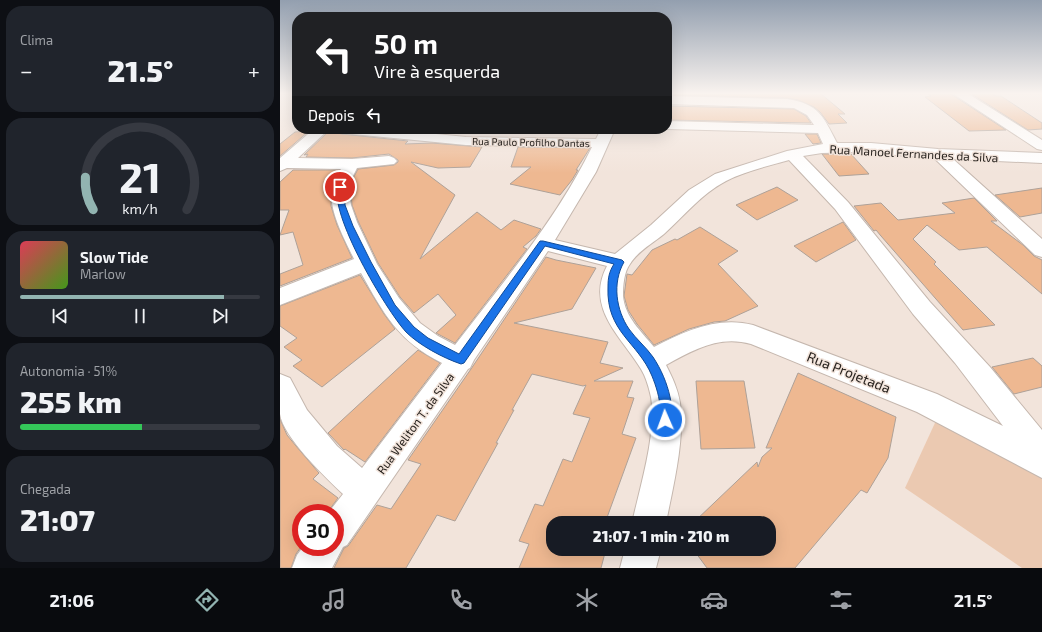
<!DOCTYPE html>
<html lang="pt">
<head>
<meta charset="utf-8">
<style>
	:root { --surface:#171b24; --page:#20242c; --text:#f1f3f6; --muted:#9ea1a6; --line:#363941; --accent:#92b4b1 }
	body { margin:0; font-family:"Exo 2",sans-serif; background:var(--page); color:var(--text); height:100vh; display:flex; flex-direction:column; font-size:15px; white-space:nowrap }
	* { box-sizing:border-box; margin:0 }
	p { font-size:13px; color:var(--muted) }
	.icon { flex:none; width:22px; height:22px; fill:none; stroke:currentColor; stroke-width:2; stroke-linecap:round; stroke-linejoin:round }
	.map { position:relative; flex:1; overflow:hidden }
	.drawer { display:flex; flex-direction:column; gap:6px; padding:6px; background:#0d0f14; width:280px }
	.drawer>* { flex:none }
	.guide { position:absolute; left:12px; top:12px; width:380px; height:122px; border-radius:16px; box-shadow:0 4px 16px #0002; background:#202124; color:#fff; overflow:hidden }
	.speed { position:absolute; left:12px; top:504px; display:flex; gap:8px; font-size:20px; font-weight:700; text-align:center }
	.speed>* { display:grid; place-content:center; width:52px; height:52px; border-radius:50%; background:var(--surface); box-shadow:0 4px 16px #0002; line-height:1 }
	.speed .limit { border:6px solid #d22; background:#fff; color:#111 }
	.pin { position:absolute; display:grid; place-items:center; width:34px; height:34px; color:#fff; margin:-17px; border:2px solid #fff; border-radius:50%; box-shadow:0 1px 4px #0007 }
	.me { position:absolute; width:44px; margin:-22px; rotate:358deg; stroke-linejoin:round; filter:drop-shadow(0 0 3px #0008) }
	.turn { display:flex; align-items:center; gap:14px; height:84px; padding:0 16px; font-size:18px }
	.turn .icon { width:52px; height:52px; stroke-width:2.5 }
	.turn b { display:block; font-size:28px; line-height:34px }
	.then { display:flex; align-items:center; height:38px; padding:0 16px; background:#0003; gap:8px; font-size:15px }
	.big { font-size:30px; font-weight:800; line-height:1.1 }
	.drawer .widget { flex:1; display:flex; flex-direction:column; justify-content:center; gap:6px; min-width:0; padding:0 14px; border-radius:16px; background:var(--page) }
	.drawer .dial { align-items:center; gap:0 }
	.dial svg { height:104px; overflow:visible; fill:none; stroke:var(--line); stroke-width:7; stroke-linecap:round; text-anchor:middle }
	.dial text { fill:var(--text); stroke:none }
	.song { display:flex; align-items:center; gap:12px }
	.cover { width:48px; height:48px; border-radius:6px; background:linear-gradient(135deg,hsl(350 70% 55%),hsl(100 70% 35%)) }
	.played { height:4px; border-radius:2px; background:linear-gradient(90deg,var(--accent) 85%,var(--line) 85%) }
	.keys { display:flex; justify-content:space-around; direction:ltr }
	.heat { display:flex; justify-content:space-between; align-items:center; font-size:22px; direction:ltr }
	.charge { height:6px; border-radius:3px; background:linear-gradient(90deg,#34c759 51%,var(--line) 0) }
	.trip { position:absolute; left:266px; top:516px; width:230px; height:40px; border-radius:16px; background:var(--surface); box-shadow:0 4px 16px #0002; font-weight:800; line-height:40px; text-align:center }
	.tab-bar { display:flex; height:64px; justify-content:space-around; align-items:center; background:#090b0e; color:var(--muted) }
	.tab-bar .icon { width:28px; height:28px }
	.tab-bar .current { color:var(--accent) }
	.tab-bar b { font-size:18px; color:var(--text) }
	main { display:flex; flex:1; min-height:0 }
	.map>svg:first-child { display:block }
	.green { fill:#ebc9b1 }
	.building { fill:#eeb891; stroke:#aea198 }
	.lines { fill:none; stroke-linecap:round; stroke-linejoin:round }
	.street-casing { stroke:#c5b7ae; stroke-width:2 }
	.street { fill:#fff; fill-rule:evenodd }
	.route { fill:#1a73e8; stroke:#114b97 }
	.labels { text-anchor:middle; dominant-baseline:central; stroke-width:3; stroke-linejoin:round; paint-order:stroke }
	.far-street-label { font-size:10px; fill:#28231f; stroke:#f2e4db }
	.street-label { font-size:12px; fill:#28231f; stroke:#f2e4db }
	.near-street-label { font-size:14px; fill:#28231f; stroke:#f2e4db }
</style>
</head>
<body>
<main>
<section class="drawer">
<div class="widget"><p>Clima</p>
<div class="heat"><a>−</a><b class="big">21.5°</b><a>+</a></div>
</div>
<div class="widget dial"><svg viewBox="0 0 100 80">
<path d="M14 69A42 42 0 1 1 86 69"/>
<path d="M14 69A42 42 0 0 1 8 44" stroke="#92b4b1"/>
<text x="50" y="56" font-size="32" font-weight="700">21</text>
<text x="50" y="72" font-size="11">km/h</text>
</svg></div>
<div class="widget">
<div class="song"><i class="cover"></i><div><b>Slow Tide</b><p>Marlow</p></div></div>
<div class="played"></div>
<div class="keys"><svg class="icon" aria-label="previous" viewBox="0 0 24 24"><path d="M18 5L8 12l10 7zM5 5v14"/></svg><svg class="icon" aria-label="pause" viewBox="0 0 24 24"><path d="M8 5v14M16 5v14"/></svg><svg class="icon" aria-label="next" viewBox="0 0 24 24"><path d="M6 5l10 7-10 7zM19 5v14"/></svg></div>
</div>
<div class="widget"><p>Autonomia · 51%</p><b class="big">255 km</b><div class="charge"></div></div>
<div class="widget"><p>Chegada</p><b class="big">21:07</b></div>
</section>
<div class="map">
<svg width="762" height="568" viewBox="0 0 762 568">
	<rect width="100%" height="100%" fill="#f2e4db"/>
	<!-- green -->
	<path class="green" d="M 660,412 L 762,472 L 762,568 L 742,568 L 625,488 Z"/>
	<!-- building -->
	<path class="building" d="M 387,93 L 540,93 L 565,114 L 558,114 L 567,123 L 549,124 L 540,112 L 534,107 L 518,100 L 507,98 L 387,95 Z
		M 671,93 L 671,94 L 726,130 L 689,131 L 645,97 L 651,96 L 648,94 Z
		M 690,93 L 710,93 L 716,96 L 721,96 L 762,123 L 762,129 L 748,130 Z
		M 387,106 L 514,109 L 526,116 L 531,123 L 387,120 Z
		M 50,130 L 54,130 L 57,133 L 62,134 L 128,141 L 125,144 L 152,143 L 202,147 L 190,167 L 158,168 L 131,162 L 175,195 L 140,259 L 197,212 L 221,230 L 234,220 L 261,229 L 256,236 L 243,247 L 247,249 L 175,343 L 156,333 L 176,315 L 158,294 L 134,313 L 120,297 L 98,263 L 78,221 L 72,205 L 70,184 L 78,169 L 114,165 L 118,162 L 118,160 L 109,154 L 72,158 L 26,157 L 28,154 L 24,155 Z
		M 29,131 L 0,156 L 0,144 L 15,132 Z
		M 525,134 L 537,134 L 541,143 L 533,144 Z
		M 238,147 L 310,148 L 296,170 L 298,170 L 292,180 L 280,195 L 230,184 L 251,167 L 231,167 Z
		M 542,154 L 571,154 L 589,174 L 559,176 Z
		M 13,170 L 58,170 L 51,185 L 51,206 L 57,225 L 72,258 L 0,286 L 0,274 L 23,265 L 13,232 L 0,235 L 9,210 L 0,210 L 0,182 Z
		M 497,187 L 518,200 L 477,220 L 456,205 Z
		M 762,188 L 762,213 L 740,217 L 715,195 Z
		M 694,198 L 717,221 L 711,221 L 743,245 L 754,256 L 762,260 L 762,294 L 707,247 L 679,250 L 647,225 L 633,239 L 656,262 L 654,264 L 715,325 L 683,330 L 601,236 L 596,230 L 594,231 L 574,206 L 601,203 L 618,220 L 675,213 L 662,203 Z
		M 563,222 L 576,240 L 536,262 L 514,246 Z
		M 420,227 L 458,251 L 438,264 L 478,306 L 445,321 L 434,322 L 409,329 L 374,345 L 357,324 L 348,310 L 344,296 L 347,274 L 352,275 L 372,250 L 395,239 L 397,240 Z
		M 266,257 L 276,260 L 316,268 L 292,309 L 234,323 L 328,342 L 320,363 L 343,368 L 314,381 L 353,381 L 347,397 L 354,398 L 342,434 L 356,438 L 325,523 L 273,523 L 273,549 L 326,549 L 321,568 L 239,568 L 249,544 L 239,541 L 255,504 L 263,506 L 283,459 L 292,462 L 310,418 L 293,414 L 306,385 L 303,386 L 252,374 L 232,410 L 234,410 L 216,443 L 218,443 L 175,521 L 157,515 L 126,568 L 54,568 L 64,548 L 68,546 L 97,505 L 111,509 L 141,464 L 128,460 L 191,369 Z
		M 80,275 L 104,314 L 115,329 L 42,387 L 13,366 L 22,360 L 4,347 L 17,338 L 0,326 L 0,306 Z
		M 138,350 L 160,363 L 85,462 L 65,449 L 64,450 L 48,433 Z
		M 753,358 L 762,366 L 762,387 L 734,394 L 712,367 Z
		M 518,373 L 616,417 L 608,458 L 587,493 L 581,490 L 515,568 L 427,568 L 413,549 L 489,549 L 489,523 L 413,523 L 477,462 L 478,467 L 482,457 L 492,448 L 486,448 Z
		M 416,381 L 464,381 L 475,448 L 421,449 Z
		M 0,419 L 7,435 L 16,446 L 39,473 L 33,479 L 58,498 L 47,513 L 21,513 L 21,547 L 16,554 L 11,568 L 0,568 Z"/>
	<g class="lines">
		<!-- street casing -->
		<g class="street-casing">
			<path id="street" d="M 672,93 L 687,93 L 762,140 L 762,150 L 757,149 Z
				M 387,96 L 507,99 C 539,104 543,116 557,143 L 591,143 L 658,149 L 762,153 L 762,163 L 673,159 L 762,239 L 762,257 L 755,255 L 654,158 L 578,152 L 542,153 L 523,156 L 568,202 L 650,302 L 710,367 L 762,430 L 762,478 L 637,412 L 471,344 C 439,335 413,350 386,365 C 392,377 398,389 400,403 C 405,440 393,486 386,523 L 352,523 C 360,487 377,433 371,397 C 369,388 366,377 361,369 C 341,336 305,308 327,266 L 268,251 L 194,360 L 190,368 L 188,369 L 67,545 L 63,547 L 52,568 L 12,568 L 17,555 L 23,547 L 55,547 L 55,513 L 48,513 L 63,494 C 46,478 3,437 0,414 C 0,402 0,387 0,374 L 10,378 L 27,410 L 57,446 L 82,468 L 162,363 C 118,341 104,314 81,273 L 0,305 L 0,288 L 74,259 C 65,240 48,210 52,188 C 53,181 57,175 61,169 L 7,168 L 0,171 L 0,158 L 34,129 L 49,129 L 18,158 L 72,159 L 109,156 L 114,158 L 117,161 L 114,164 L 77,168 L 69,184 L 69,192 L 71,205 L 77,222 L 97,264 L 119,298 L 140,323 L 158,336 L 175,345 C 223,282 277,219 312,147 L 186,145 L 62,133 L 57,132 L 55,129 L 106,129 L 186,137 L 316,139 L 321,129 L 335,129 L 316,172 L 275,240 L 335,254 L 371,225 L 409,190 L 435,174 L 507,151 L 543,144 L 538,133 L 387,129 L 387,121 L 534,125 L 527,115 L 514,108 L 387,104 ZM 509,160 L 555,209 L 633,314 L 675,363 L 723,426 L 657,394 L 473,325 C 438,316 405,331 374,347 C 361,331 345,317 343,296 C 343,285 344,272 350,264 C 358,251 373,243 384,234 C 404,216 421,194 446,181 C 465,171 488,166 509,160 Z
				M 345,549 L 381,549 L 376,568 L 340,568 Z"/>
		</g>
		<!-- street -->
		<use href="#street" class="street"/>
	</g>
	<!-- sky -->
	<linearGradient id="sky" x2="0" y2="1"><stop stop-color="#939faf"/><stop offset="0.54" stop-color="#f9f3ef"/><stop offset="1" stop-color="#f9f3ef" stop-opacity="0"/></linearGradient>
	<rect width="762" height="173" fill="url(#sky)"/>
	<!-- route -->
	<path class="route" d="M 58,185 L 64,187 L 65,205 L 73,226 L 91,262 L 115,305 L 134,327 L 148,338 L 179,354 L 260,241 L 263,241 L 342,260 L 344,262 C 332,283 336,310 349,329 C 356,339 366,347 373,357 C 381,369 387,383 390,397 C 392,406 393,415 389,424 L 385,426 L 381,424 C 378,419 380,415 380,409 C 380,398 376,386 372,376 C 358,342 326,332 328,287 C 328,278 329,272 334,264 L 265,246 L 184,363 L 181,364 C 163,358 139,345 126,332 C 106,310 48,213 58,185 Z"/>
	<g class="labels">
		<!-- far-street labels -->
		<g class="far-street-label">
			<text transform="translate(251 142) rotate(1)">Rua Paulo Profilho Dantas</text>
		</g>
		<!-- street labels -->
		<g class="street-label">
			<text transform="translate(634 153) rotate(3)">Rua Manoel Fernandes da Silva</text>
			<text transform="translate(135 423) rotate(-54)">Rua Weliton T. da Silva</text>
		</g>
		<!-- near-street labels -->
		<g class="near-street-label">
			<text transform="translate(569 372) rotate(22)">Rua Projetada</text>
		</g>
	</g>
</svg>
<div class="speed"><div class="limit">30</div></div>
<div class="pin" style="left:60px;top:187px;background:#d93025"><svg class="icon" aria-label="arrive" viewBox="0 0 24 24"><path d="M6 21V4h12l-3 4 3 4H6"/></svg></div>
<svg class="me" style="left:385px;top:420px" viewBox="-20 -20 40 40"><circle r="17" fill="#1a73e8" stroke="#fff" stroke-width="3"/><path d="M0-11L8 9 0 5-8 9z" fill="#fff"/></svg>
<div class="trip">21:07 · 1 min · 210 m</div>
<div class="guide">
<div class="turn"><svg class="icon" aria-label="left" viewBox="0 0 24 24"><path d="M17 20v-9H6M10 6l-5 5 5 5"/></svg><div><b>50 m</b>Vire à esquerda</div></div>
<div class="then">Depois<svg class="icon" aria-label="left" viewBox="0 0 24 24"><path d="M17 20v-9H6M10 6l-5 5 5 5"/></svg></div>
</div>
</div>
</main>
<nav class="tab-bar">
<b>21:06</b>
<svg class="icon current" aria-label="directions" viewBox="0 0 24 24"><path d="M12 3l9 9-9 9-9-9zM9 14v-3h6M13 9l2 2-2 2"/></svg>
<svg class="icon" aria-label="music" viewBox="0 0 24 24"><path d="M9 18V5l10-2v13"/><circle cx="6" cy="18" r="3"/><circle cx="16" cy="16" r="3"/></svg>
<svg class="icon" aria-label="phone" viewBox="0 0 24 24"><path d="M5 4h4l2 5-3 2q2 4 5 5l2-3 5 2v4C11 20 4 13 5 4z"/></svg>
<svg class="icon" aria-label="climate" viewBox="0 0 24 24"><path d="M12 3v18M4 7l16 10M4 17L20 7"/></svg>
<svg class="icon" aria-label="car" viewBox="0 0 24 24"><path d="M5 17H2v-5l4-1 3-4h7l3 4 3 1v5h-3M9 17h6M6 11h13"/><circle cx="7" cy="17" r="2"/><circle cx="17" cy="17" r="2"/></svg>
<svg class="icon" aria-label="filters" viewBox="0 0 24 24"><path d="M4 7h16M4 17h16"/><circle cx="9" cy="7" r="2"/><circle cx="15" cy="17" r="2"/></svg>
<b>21.5°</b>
</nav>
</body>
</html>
